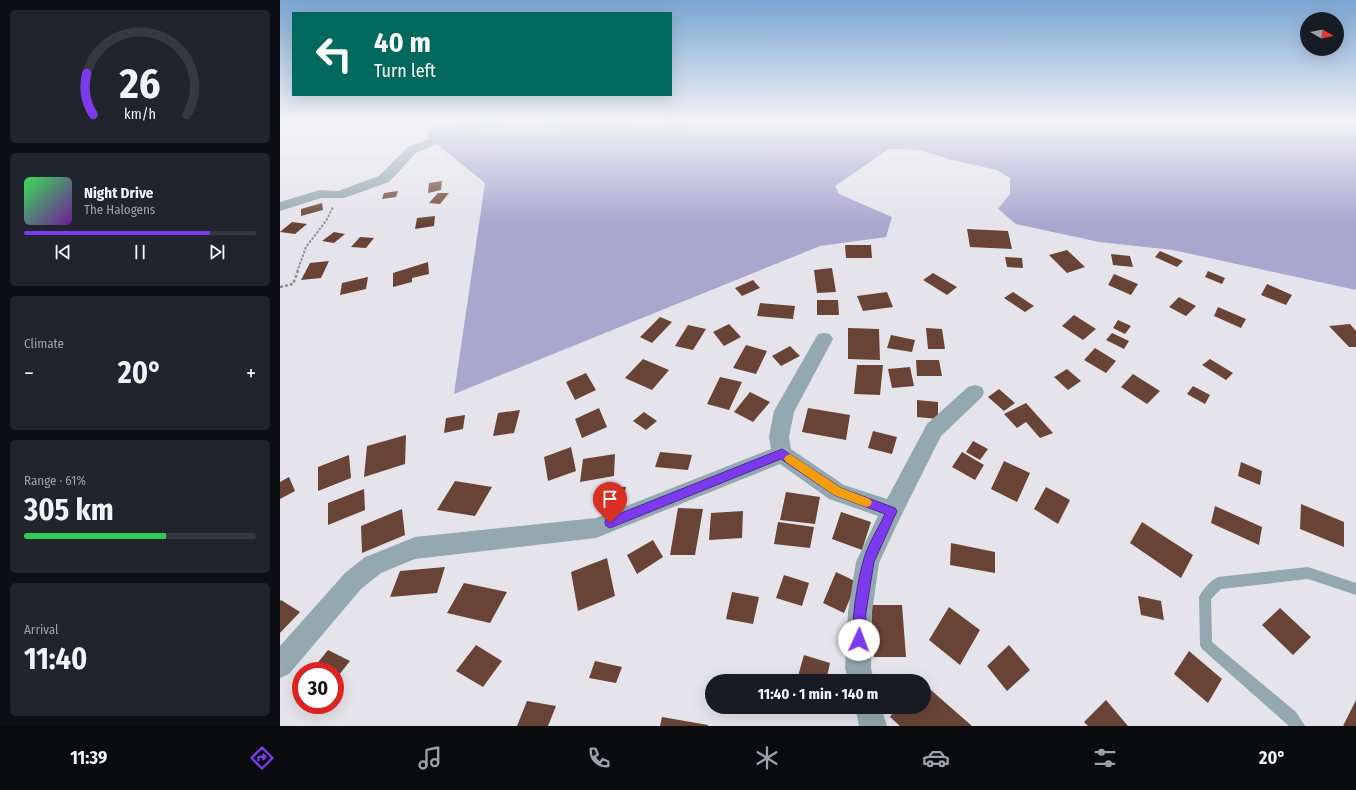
<!DOCTYPE html>
<html lang="en">
<head>
<meta charset="utf-8">
<style>
	:root { --surface:#171b24; --page:#20242c; --text:#f1f3f6; --muted:#9ea1a6; --line:#363941; --accent:#7c3aed }
	body { margin:0; font-family:"Fira Sans Condensed",sans-serif; background:var(--page); color:var(--text); height:100vh; display:flex; flex-direction:column; font-size:15px; white-space:nowrap }
	* { box-sizing:border-box; margin:0 }
	p { font-size:13px; color:var(--muted) }
	.icon { flex:none; width:22px; height:22px; fill:none; stroke:currentColor; stroke-width:2; stroke-linecap:round; stroke-linejoin:round }
	.map { position:relative; flex:1; overflow:hidden }
	.panel { display:flex; flex-direction:column; gap:10px; padding:10px; background:#0d0f14; width:280px }
	.panel>* { flex:none }
	.top-card { position:absolute; left:12px; top:12px; width:380px; height:84px; border-radius:0px; box-shadow:0 4px 16px #0002; background:#00695c; color:#fff; overflow:hidden }
	.needle { width:26px; rotate:99deg }
	.controls { position:absolute; left:1020px; top:12px; display:grid; gap:8px }
	.controls a { display:grid; place-items:center; width:44px; height:44px; border-radius:50%; background:var(--surface); box-shadow:0 4px 16px #0002; font-size:20px }
	.speed { position:absolute; left:12px; top:662px; display:flex; gap:8px; font-size:20px; font-weight:700; text-align:center }
	.speed>* { display:grid; place-content:center; width:52px; height:52px; border-radius:50%; background:var(--surface); box-shadow:0 4px 16px #0002; line-height:1 }
	.speed .limit { border:6px solid #d22; background:#fff; color:#111 }
	.pin { position:absolute; display:grid; place-items:center; width:34px; height:34px; color:#fff; margin:-41px -17px; border-radius:50% 50% 50% 0; rotate:-45deg; box-shadow:0 0 4px #0007 }
	.pin .icon { rotate:45deg }
	.me { position:absolute; width:44px; margin:-22px; rotate:2deg; stroke-linejoin:round; filter:drop-shadow(0 0 3px #0008) }
	.turn { display:flex; align-items:center; gap:14px; height:84px; padding:0 16px; font-size:18px }
	.turn .icon { width:52px; height:52px; stroke-width:2.5 }
	.turn b { display:block; font-size:28px; line-height:34px }
	.big { font-size:30px; font-weight:700; line-height:1.1 }
	.panel .card { flex:1; display:flex; flex-direction:column; justify-content:center; gap:6px; min-width:0; padding:0 14px; border-radius:6px; background:var(--page) }
	.panel .dial { align-items:center; gap:0 }
	.dial svg { height:104px; overflow:visible; fill:none; stroke:var(--line); stroke-width:7; stroke-linecap:round; text-anchor:middle }
	.dial text { fill:var(--text); stroke:none }
	.song { display:flex; align-items:center; gap:12px }
	.cover { width:48px; height:48px; border-radius:6px; background:linear-gradient(135deg,hsl(130 70% 55%),hsl(280 70% 35%)) }
	.played { height:4px; border-radius:2px; background:linear-gradient(90deg,var(--accent) 80%,var(--line) 80%) }
	.keys { display:flex; justify-content:space-around; direction:ltr }
	.heat { display:flex; justify-content:space-between; align-items:center; font-size:22px; direction:ltr }
	.charge { height:6px; border-radius:3px; background:linear-gradient(90deg,#34c759 61%,var(--line) 0) }
	.trip { position:absolute; left:425px; top:674px; width:226px; height:40px; border-radius:20px; background:var(--surface); box-shadow:0 4px 16px #0002; font-weight:700; line-height:40px; text-align:center }
	.menu { display:flex; height:64px; justify-content:space-around; align-items:center; background:#090b0e; color:var(--muted) }
	.menu .icon { width:28px; height:28px }
	.menu .active { color:var(--accent) }
	.menu b { font-size:18px; color:var(--text) }
	main { display:flex; flex:1; min-height:0 }
	.map>svg:first-child { display:block }
	.forest { fill:#aaa7cf }
	.building { fill:#694436 }
	.lines { fill:none; stroke-linecap:round; stroke-linejoin:round }
	.path-far1 { stroke:#8f8f94; stroke-width:2; stroke-dasharray:2.5 1.5; stroke-linecap:butt }
	.path { stroke:#8f8f94; stroke-width:2.5; stroke-dasharray:3 2; stroke-linecap:butt }
	.service { fill:#93a8af; fill-rule:evenodd }
	.minor { fill:#93a8af; fill-rule:evenodd }
	.route { fill:#7c3aed; stroke:#51269a }
	.slow { fill:#f59e0b }
</style>
</head>
<body>
<main>
<section class="panel">
<div class="card dial"><svg viewBox="0 0 100 80">
<path d="M14 69A42 42 0 1 1 86 69"/>
<path d="M14 69A42 42 0 0 1 9 37" stroke="#7c3aed"/>
<text x="50" y="56" font-size="32" font-weight="700">26</text>
<text x="50" y="72" font-size="11">km/h</text>
</svg></div>
<div class="card">
<div class="song"><i class="cover"></i><div><b>Night Drive</b><p>The Halogens</p></div></div>
<div class="played"></div>
<div class="keys"><svg class="icon" aria-label="previous" viewBox="0 0 24 24"><path d="M18 5L8 12l10 7zM5 5v14"/></svg><svg class="icon" aria-label="pause" viewBox="0 0 24 24"><path d="M8 5v14M16 5v14"/></svg><svg class="icon" aria-label="next" viewBox="0 0 24 24"><path d="M6 5l10 7-10 7zM19 5v14"/></svg></div>
</div>
<div class="card"><p>Climate</p>
<div class="heat"><a>−</a><b class="big">20°</b><a>+</a></div>
</div>
<div class="card"><p>Range · 61%</p><b class="big">305 km</b><div class="charge"></div></div>
<div class="card"><p>Arrival</p><b class="big">11:40</b></div>
</section>
<div class="map">
<svg width="1076" height="726" viewBox="0 0 1076 726">
	<rect width="100%" height="100%" fill="#e5e4ea"/>
	<!-- forest -->
	<path class="forest" d="M 154,122 L 1076,122 L 1076,290 L 893,250 L 819,242 L 736,224 L 718,209 L 730,194 L 730,178 L 717,170 L 672,160 L 640,150 L 609,149 L 555,186 L 559,194 L 612,217 L 606,237 L 540,246 L 174,394 L 205,183 L 147,136 Z"/>
	<!-- building -->
	<path class="building" d="M 162,181 L 161,190 L 148,193 L 149,183 Z
		M 118,191 L 116,197 L 102,199 L 104,193 Z
		M 158,193 L 169,193 L 160,204 L 149,203 Z
		M 42,203 L 43,210 L 21,216 L 21,209 Z
		M 155,216 L 154,226 L 135,229 L 137,218 Z
		M 12,222 L 27,224 L 15,234 L 0,232 Z
		M 687,229 L 728,231 L 732,249 L 690,247 Z
		M 54,232 L 65,234 L 54,243 L 42,241 Z
		M 80,237 L 94,238 L 86,248 L 71,247 Z
		M 565,245 L 591,245 L 592,258 L 566,258 Z
		M 787,250 L 805,267 L 787,273 L 769,255 Z
		M 880,251 L 903,261 L 897,267 L 875,257 Z
		M 831,254 L 850,256 L 853,267 L 833,265 Z
		M 725,257 L 742,258 L 743,268 L 727,267 Z
		M 49,261 L 41,278 L 21,280 L 30,263 Z
		M 148,262 L 149,274 L 132,278 L 132,282 L 113,287 L 113,273 Z
		M 552,268 L 556,292 L 537,293 L 534,270 Z
		M 928,271 L 945,278 L 942,284 L 925,277 Z
		M 653,273 L 677,287 L 667,295 L 643,280 Z
		M 834,274 L 858,284 L 851,295 L 828,285 Z
		M 88,277 L 86,289 L 60,295 L 62,283 Z
		M 473,280 L 480,288 L 462,296 L 455,288 Z
		M 987,284 L 1012,295 L 1006,305 L 981,295 Z
		M 607,292 L 613,307 L 583,311 L 577,296 Z
		M 733,292 L 754,306 L 745,312 L 724,298 Z
		M 899,297 L 916,306 L 906,316 L 889,307 Z
		M 537,300 L 558,300 L 559,315 L 537,315 Z
		M 480,303 L 515,306 L 513,319 L 477,316 Z
		M 938,307 L 966,319 L 961,328 L 934,316 Z
		M 794,315 L 816,329 L 803,340 L 782,326 Z
		M 380,317 L 392,322 L 372,343 L 360,337 Z
		M 838,320 L 851,326 L 845,334 L 833,328 Z
		M 449,324 L 461,337 L 444,346 L 433,332 Z
		M 1070,324 L 1076,331 L 1076,347 L 1069,347 L 1049,326 Z
		M 408,325 L 426,329 L 413,350 L 395,346 Z
		M 568,328 L 599,329 L 600,360 L 568,359 Z
		M 646,328 L 662,329 L 665,349 L 648,349 Z
		M 832,333 L 849,341 L 844,349 L 826,340 Z
		M 611,335 L 635,340 L 632,352 L 607,348 Z
		M 466,345 L 487,351 L 476,374 L 453,368 Z
		M 510,346 L 520,356 L 501,366 L 492,356 Z
		M 815,348 L 836,361 L 826,373 L 804,360 Z
		M 363,359 L 389,370 L 372,390 L 345,378 Z
		M 930,359 L 953,373 L 946,380 L 922,365 Z
		M 636,360 L 659,360 L 662,376 L 637,376 Z
		M 577,365 L 603,365 L 600,395 L 574,394 Z
		M 630,367 L 634,386 L 612,388 L 608,369 Z
		M 787,369 L 801,381 L 788,390 L 774,377 Z
		M 306,373 L 316,390 L 295,400 L 286,382 Z
		M 853,374 L 880,391 L 867,404 L 841,387 Z
		M 440,377 L 462,382 L 449,410 L 427,404 Z
		M 913,386 L 930,395 L 925,404 L 907,394 Z
		M 719,389 L 735,403 L 724,411 L 708,397 Z
		M 470,392 L 490,402 L 473,422 L 454,412 Z
		M 637,400 L 658,402 L 658,419 L 637,417 Z
		M 746,403 L 773,433 L 760,438 L 746,422 L 737,428 L 724,414 Z
		M 319,408 L 327,427 L 302,438 L 295,419 Z
		M 528,408 L 570,415 L 566,440 L 522,432 Z
		M 240,410 L 234,433 L 213,436 L 218,413 Z
		M 364,412 L 377,421 L 366,430 L 353,421 Z
		M 185,415 L 183,429 L 164,433 L 166,418 Z
		M 593,431 L 617,437 L 612,454 L 588,448 Z
		M 126,435 L 125,464 L 84,477 L 87,446 Z
		M 693,441 L 708,449 L 700,460 L 686,452 Z
		M 291,447 L 296,471 L 268,481 L 264,457 Z
		M 380,452 L 412,455 L 408,470 L 375,467 Z
		M 682,452 L 704,465 L 695,480 L 672,467 Z
		M 335,454 L 334,476 L 300,482 L 303,459 Z
		M 69,455 L 71,478 L 38,491 L 38,467 Z
		M 724,461 L 750,473 L 737,502 L 711,489 Z
		M 961,462 L 982,471 L 980,485 L 958,476 Z
		M 9,477 L 15,491 L 0,499 L 0,482 Z
		M 175,481 L 212,487 L 195,516 L 157,510 Z
		M 323,487 L 346,487 L 341,509 L 317,508 Z
		M 766,487 L 790,500 L 778,524 L 754,509 Z
		M 84,489 L 85,510 L 48,525 L 48,503 Z
		M 506,492 L 540,497 L 535,524 L 500,520 Z
		M 1021,504 L 1064,522 L 1064,547 L 1020,529 Z
		M 935,506 L 982,527 L 979,545 L 931,523 Z
		M 398,508 L 423,509 L 415,555 L 390,555 Z
		M 122,509 L 125,535 L 82,553 L 81,526 Z
		M 463,511 L 462,538 L 429,540 L 431,513 Z
		M 561,512 L 591,522 L 582,550 L 552,539 Z
		M 498,522 L 534,527 L 530,548 L 494,544 Z
		M 862,522 L 913,555 L 901,578 L 850,543 Z
		M 373,540 L 383,557 L 357,574 L 347,555 Z
		M 671,543 L 715,552 L 715,573 L 670,565 Z
		M 327,558 L 335,596 L 298,611 L 291,572 Z
		M 165,567 L 157,593 L 110,597 L 120,571 Z
		M 556,572 L 577,582 L 564,613 L 543,603 Z
		M 504,575 L 529,583 L 522,606 L 496,598 Z
		M 184,583 L 227,592 L 210,623 L 167,613 Z
		M 452,592 L 479,597 L 473,624 L 446,619 Z
		M 858,596 L 881,601 L 884,620 L 861,615 Z
		M 1,600 L 20,612 L 0,633 L 0,601 Z
		M 591,605 L 622,605 L 626,657 L 594,657 Z
		M 669,607 L 700,630 L 680,665 L 649,640 Z
		M 1000,608 L 1031,637 L 1013,655 L 982,625 Z
		M 196,645 L 222,661 L 203,687 L 176,671 Z
		M 729,645 L 750,670 L 727,691 L 707,666 Z
		M 48,650 L 70,661 L 55,680 L 55,671 L 31,671 Z
		M 909,651 L 942,679 L 928,703 L 894,674 Z
		M 524,655 L 550,663 L 546,681 L 535,681 L 518,676 Z
		M 315,661 L 342,667 L 336,683 L 309,678 Z
		M 644,684 L 692,726 L 620,726 L 610,717 L 617,707 L 644,707 Z
		M 826,700 L 848,726 L 808,726 L 804,722 Z
		M 1076,700 L 1076,726 L 1063,726 Z
		M 247,701 L 276,706 L 268,726 L 237,726 Z
		M 439,707 L 461,707 L 459,714 L 439,709 Z
		M 382,717 L 428,725 L 428,726 L 380,726 Z"/>
	<g class="lines">
		<!-- path-far1 -->
		<path class="path-far1" d="M 17,272 L 26,247 L 46,221 L 53,207"/>
		<!-- path -->
		<path class="path" d="M 0,287 L 13,284 L 18,271"/>
		<!-- service -->
		<path class="service" d="M 1028,567 L 1076,583 L 1076,595 L 1028,579 L 941,589 L 931,599 L 932,642 L 1016,712 L 1025,726 L 1009,726 L 922,649 L 920,645 L 919,597 C 922,590 931,580 938,577 Z"/>
		<!-- minor -->
		<path class="minor" d="M 196,122 L 239,122 L 237,125 L 233,126 L 193,129 L 136,153 L 109,182 L 64,198 L 41,198 L 0,211 L 0,202 L 40,190 L 58,191 L 99,176 L 128,147 L 187,123 Z
			M 254,122 L 297,122 L 374,129 L 403,122 L 418,122 L 409,129 L 374,137 L 260,126 L 256,125 Z
			M 544,333 L 550,334 L 553,339 L 514,412 L 509,437 L 511,449 L 564,485 L 607,499 L 647,424 L 688,387 L 695,385 L 702,387 L 704,392 L 702,397 L 661,436 L 620,518 L 599,563 L 592,612 L 591,668 L 594,681 L 568,681 L 565,668 L 568,612 L 576,562 L 598,516 L 549,499 L 500,464 L 316,538 L 135,559 L 101,573 L 81,589 L 9,674 L 0,678 L 0,646 L 65,573 L 85,557 L 93,554 L 135,537 L 316,518 L 491,449 L 489,437 L 494,411 L 538,334 Z
			M 575,707 L 601,707 L 607,726 L 579,726 Z"/>
	</g>
	<!-- sky -->
	<linearGradient id="sky" x2="0" y2="1"><stop stop-color="#7aa5d1"/><stop offset="0.54" stop-color="#f3f3f6"/><stop offset="1" stop-color="#f3f3f6" stop-opacity="0"/></linearGradient>
	<rect width="1076" height="224" fill="url(#sky)"/>
	<!-- route -->
	<path class="route" d="M 502,449 L 561,488 L 615,508 L 617,511 L 594,562 L 586,612 L 585,640 L 584,644 L 579,646 L 575,644 C 569,630 578,578 583,562 C 587,545 598,529 605,514 L 554,495 L 501,459 L 330,528 L 326,526 L 325,523 L 326,519 Z"/>
	<!-- slow -->
	<path class="slow" d="M 510,454 L 561,488 L 590,499 L 592,502 L 590,506 L 586,507 L 554,495 L 506,462 L 504,459 L 506,456 Z"/>
</svg>
<div class="controls">
<a><svg class="needle" viewBox="-14 -14 28 28"><path d="M0-13l5 13h-10z" fill="#e53935"/><path d="M0 13l5-13h-10z" fill="#9ea1a6"/></svg></a>
</div>
<div class="speed"><div class="limit">30</div></div>
<div class="pin" style="left:330px;top:523px;background:#d93025"><svg class="icon" aria-label="arrive" viewBox="0 0 24 24"><path d="M6 21V4h12l-3 4 3 4H6"/></svg></div>
<svg class="me" style="left:579px;top:640px" viewBox="-20 -20 40 40"><circle r="19" fill="#fff"/><path d="M0-13L10 11 0 6-10 11z" fill="#7c3aed"/></svg>
<div class="trip">11:40 · 1 min · 140 m</div>
<div class="top-card">
<div class="turn"><svg class="icon" aria-label="left" viewBox="0 0 24 24"><path d="M17 20v-9H6M10 6l-5 5 5 5"/></svg><div><b>40 m</b>Turn left</div></div>
</div>
</div>
</main>
<nav class="menu">
<b>11:39</b>
<svg class="icon active" aria-label="directions" viewBox="0 0 24 24"><path d="M12 3l9 9-9 9-9-9zM9 14v-3h6M13 9l2 2-2 2"/></svg>
<svg class="icon" aria-label="music" viewBox="0 0 24 24"><path d="M9 18V5l10-2v13"/><circle cx="6" cy="18" r="3"/><circle cx="16" cy="16" r="3"/></svg>
<svg class="icon" aria-label="phone" viewBox="0 0 24 24"><path d="M5 4h4l2 5-3 2q2 4 5 5l2-3 5 2v4C11 20 4 13 5 4z"/></svg>
<svg class="icon" aria-label="climate" viewBox="0 0 24 24"><path d="M12 3v18M4 7l16 10M4 17L20 7"/></svg>
<svg class="icon" aria-label="car" viewBox="0 0 24 24"><path d="M5 17H2v-5l4-1 3-4h7l3 4 3 1v5h-3M9 17h6M6 11h13"/><circle cx="7" cy="17" r="2"/><circle cx="17" cy="17" r="2"/></svg>
<svg class="icon" aria-label="filters" viewBox="0 0 24 24"><path d="M4 7h16M4 17h16"/><circle cx="9" cy="7" r="2"/><circle cx="15" cy="17" r="2"/></svg>
<b>20°</b>
</nav>
</body>
</html>
